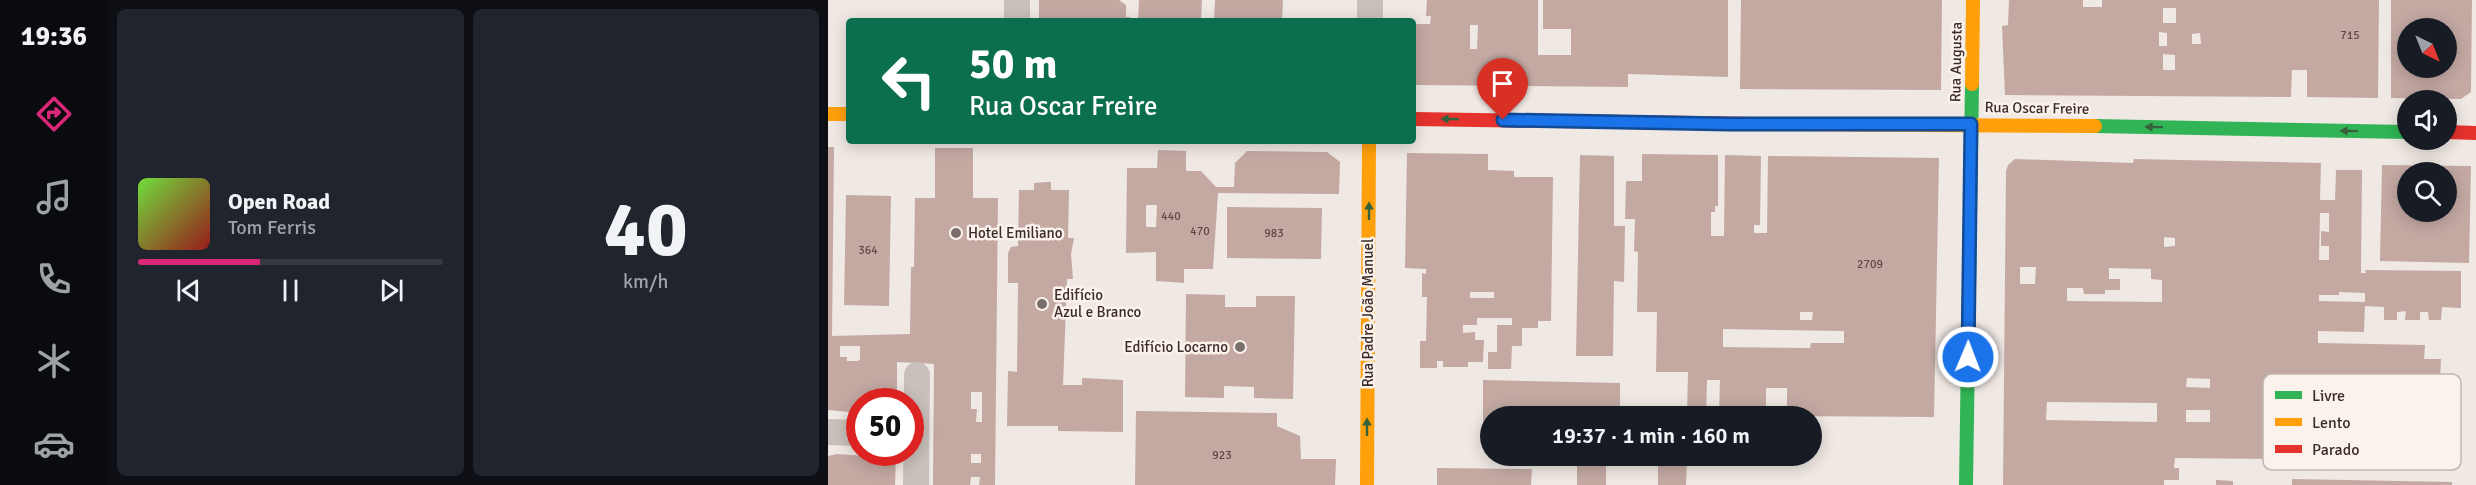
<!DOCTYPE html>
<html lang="pt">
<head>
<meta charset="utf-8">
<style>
	:root { --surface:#171b24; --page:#20242c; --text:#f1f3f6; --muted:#9ea1a6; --line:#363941; --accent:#db2777 }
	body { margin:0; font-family:Signika,sans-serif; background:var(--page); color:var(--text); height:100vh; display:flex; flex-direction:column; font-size:22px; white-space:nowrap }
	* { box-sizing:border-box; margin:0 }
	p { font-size:20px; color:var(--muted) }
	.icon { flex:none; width:33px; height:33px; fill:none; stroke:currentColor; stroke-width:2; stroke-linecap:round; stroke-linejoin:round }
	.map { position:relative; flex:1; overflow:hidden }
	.side { display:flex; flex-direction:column; gap:9px; padding:9px; background:#0d0f14; width:720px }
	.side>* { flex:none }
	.guide { position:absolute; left:18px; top:18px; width:570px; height:126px; border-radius:6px; box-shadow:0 3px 15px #0003; background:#0b6e4f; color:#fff; overflow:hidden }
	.needle { width:39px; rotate:137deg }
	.buttons { position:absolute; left:1569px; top:18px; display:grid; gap:12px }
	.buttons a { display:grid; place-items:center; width:60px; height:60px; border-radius:50%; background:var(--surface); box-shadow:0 3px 15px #0003; font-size:30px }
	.speed { position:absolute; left:18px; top:388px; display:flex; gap:12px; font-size:30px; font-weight:700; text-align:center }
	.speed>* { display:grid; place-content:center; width:78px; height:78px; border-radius:50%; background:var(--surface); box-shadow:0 3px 15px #0003; line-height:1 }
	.speed .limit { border:9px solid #d22; background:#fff; color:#111 }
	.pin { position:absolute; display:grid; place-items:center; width:51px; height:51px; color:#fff; margin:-62px -26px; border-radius:50% 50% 50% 0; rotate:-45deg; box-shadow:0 0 6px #0007 }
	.pin .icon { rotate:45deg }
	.me { position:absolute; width:66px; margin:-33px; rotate:1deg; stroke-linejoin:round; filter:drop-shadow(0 0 4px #0008) }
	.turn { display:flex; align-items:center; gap:21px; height:126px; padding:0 24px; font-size:27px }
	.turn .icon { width:78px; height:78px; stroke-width:2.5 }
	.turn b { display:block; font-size:42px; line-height:51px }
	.side .tile { flex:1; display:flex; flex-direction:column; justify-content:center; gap:9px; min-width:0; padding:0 21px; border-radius:9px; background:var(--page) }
	.side .dial { align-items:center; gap:0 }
	.dial b { font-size:78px; line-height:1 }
	.song { display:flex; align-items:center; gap:18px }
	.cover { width:72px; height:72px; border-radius:9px; background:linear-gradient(135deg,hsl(100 70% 55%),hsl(0 70% 35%)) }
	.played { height:6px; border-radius:3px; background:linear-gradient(90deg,var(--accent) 40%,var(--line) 40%) }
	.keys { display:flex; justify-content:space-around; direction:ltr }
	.side .tiles { flex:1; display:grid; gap:9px; grid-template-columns:repeat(2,1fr) }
	.trip { position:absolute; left:652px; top:406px; width:342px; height:60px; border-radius:30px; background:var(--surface); box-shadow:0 3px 15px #0003; font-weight:600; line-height:60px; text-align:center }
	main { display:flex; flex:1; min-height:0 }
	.dock { display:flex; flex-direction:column; width:108px; justify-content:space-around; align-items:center; background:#090b0e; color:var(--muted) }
	.dock .icon { width:42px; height:42px }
	.dock .on { color:var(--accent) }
	.dock b { font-size:27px; color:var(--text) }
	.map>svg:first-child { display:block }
	.building { fill:#c4a9a3; fill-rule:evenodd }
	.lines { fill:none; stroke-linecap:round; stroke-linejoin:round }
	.street { stroke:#c9c0bb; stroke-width:26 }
	.fast { stroke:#30b455; stroke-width:14 }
	.slow { stroke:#ff9f0a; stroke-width:14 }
	.jam { stroke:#e5322d; stroke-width:14 }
	.oneway { fill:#36623b }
	.route-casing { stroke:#114b97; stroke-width:15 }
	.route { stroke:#1a73e8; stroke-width:10 }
	.poi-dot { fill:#796e6a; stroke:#fbf2eb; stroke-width:2 }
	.labels { text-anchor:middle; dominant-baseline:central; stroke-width:5; stroke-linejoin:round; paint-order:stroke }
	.number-label { font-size:12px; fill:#5c4b48 }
	.street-label { font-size:15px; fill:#3a2c29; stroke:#fbf2eb }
	.poi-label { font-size:15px; fill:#3a2c29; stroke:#fbf2eb; text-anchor:start }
	.key { fill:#fbf2eb; stroke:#c1b7b1; stroke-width:1.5 }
	.key-label { font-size:16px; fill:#3a2c29 }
</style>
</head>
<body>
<main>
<nav class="dock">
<b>19:36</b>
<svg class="icon on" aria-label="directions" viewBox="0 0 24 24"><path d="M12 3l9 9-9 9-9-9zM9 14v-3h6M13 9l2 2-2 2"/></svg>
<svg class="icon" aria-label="music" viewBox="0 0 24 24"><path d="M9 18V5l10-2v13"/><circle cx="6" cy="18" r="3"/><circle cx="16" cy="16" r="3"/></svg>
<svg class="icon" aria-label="phone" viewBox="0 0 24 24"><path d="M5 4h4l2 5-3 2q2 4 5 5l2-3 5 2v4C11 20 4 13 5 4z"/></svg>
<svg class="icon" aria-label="climate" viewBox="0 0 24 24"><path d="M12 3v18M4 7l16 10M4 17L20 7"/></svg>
<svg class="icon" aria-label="car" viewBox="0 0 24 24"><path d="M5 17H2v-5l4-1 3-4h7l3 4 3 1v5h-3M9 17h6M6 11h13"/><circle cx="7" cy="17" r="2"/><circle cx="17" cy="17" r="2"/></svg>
</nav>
<section class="side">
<div class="tiles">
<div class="tile">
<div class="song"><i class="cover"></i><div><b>Open Road</b><p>Tom Ferris</p></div></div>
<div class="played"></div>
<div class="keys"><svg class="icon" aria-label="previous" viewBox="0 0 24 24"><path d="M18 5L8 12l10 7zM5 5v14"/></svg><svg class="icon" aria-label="pause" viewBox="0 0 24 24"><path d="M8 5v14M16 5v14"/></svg><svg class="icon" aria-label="next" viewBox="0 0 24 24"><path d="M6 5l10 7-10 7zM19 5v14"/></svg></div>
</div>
<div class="tile dial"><b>40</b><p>km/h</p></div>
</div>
</section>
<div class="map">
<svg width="1648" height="485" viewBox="0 0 1648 485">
	<rect width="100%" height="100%" fill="#efe8e3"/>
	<!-- building -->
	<path class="building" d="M 211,0 L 291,0 L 298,5 L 298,17 L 302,17 L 302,21 L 211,21 Z
		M 311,0 L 374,0 L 373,21 L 310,21 Z
		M 387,0 L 455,0 L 454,21 L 386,20 Z
		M 599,0 L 710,0 L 710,55 L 743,55 L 743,29 L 715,29 L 715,0 L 900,0 L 900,77 L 800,74 L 800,87 L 587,85 L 585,84 L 585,24 L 602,24 L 603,16 L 598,16 ZM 642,25 L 650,25 L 649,49 L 642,49 Z
		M 913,0 L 1114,0 L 1113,90 L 912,89 Z
		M 1181,0 L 1255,0 L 1255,7 L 1274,7 L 1274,0 L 1551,0 L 1550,98 L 1479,97 L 1479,70 L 1464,70 L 1463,97 L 1177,95 L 1174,26 L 1180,25 ZM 1335,8 L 1348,8 L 1348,23 L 1335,23 ZM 1331,32 L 1339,33 L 1339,46 L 1331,46 ZM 1372,33 L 1373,44 L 1364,44 L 1364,34 ZM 1335,54 L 1347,55 L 1347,70 L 1335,70 Z
		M 1563,0 L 1644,0 L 1643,92 L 1633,99 L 1563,98 ZM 1580,28 L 1618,28 L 1618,68 L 1580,68 Z
		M 0,147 L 6,147 L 4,336 L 82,334 L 83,267 L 86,267 L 87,198 L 107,198 L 107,148 L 145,148 L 145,198 L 170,198 L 167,485 L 151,485 L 152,477 L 143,477 L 142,485 L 105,485 L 106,364 L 69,362 L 69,402 L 32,402 L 32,413 L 0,410 ZM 12,346 L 32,346 L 32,359 L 30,361 L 19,361 L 19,357 L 12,357 ZM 143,392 L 154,392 L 154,422 L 148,422 L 149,409 L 143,409 ZM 143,454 L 153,454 L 153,463 L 143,463 Z
		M 330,150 L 358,151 L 358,171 L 373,171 L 388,187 L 406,187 L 407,163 L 419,151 L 499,152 L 512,162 L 511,194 L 390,193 L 385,269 L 356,269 L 356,283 L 328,281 L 328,252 L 298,253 L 299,168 L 329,168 ZM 318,205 L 329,205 L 328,227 L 318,227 Z
		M 579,153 L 660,154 L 660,170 L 686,171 L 686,177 L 725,177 L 723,321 L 710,321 L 710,328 L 694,328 L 694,346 L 684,346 L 683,369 L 660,369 L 660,352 L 669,352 L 669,325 L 684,325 L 684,318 L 649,318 L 649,325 L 635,325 L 635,333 L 647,332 L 647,340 L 656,340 L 655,362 L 640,362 L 640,367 L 615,367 L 615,361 L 609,361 L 609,368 L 592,368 L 592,341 L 598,341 L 599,297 L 594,297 L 594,273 L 598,274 L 598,269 L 577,268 ZM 642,292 L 666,292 L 666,298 L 642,298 Z
		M 814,154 L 890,155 L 890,206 L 887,206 L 887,212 L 883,212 L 883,236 L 896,236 L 897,155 L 933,156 L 932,225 L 926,225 L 926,233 L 939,233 L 940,156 L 1111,158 L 1106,417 L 959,416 L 959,388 L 938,388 L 938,416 L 891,415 L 892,380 L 879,380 L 878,415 L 859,415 L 860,372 L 828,372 L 829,312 L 809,312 L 810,252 L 806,251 L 807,219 L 797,219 L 798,181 L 814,181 ZM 972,312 L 985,312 L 984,320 L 972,320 ZM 895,329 L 1016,331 L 1016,343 L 983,343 L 982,348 L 895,347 Z
		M 752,155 L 786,156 L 786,226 L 797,226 L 796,282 L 786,281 L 785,356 L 748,356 Z
		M 1187,159 L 1305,163 L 1306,159 L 1493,163 L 1492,200 L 1507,200 L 1508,170 L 1534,170 L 1533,273 L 1538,273 L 1537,270 L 1633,271 L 1633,308 L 1614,307 L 1613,320 L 1601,320 L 1600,312 L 1592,312 L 1592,320 L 1577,320 L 1578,311 L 1569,312 L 1569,320 L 1556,320 L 1556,307 L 1537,306 L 1536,332 L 1490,331 L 1490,343 L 1597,345 L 1596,359 L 1613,359 L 1611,408 L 1452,407 L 1451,423 L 1443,423 L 1442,459 L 1347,458 L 1346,468 L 1351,468 L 1351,480 L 1336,480 L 1336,485 L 1175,485 L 1178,171 L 1180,165 ZM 1492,213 L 1501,213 L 1501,232 L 1493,231 L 1493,246 L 1501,246 L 1501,260 L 1491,260 ZM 1336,237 L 1347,238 L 1347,246 L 1336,247 ZM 1192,267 L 1208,267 L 1207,284 L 1192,284 ZM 1281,268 L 1323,269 L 1323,279 L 1334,280 L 1334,302 L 1239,301 L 1239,288 L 1255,288 L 1256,294 L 1277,294 L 1277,290 L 1292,290 L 1292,279 L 1281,279 ZM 1511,292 L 1537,293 L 1537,302 L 1491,301 L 1491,295 L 1511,295 ZM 1359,378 L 1382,379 L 1382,388 L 1358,387 ZM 1219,402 L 1329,403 L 1329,422 L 1218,420 ZM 1358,410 L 1382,410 L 1382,422 L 1358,422 Z
		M 1554,165 L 1643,166 L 1641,263 L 1552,261 ZM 1580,172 L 1618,172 L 1618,212 L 1580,212 Z
		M 219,182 L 223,182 L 223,190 L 241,190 L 240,238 L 246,238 L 243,254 L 245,279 L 239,279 L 235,385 L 254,385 L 254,378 L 295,380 L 295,432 L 230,431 L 230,426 L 179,426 L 180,371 L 189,372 L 190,283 L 180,283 L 180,253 L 183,247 L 190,246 L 191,190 L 206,190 L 206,183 Z
		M 18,195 L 63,196 L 61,306 L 16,305 Z
		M 399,207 L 494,208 L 493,259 L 399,258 Z
		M 358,294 L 397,295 L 397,307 L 428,307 L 428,296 L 467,296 L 465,399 L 426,398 L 426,387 L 396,386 L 396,398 L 357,397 Z
		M 655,380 L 792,383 L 792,417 L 663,417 L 663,443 L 655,443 Z
		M 308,411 L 449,413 L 449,426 L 472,436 L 473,459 L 508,459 L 507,485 L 307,485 Z
		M 9,454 L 68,458 L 67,485 L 0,485 L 0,456 Z
		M 749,456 L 778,456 L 778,485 L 749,485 Z
		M 830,457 L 859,458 L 858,485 L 830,485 Z
		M 609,468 L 704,469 L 703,485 L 609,485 Z
		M 1464,479 L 1624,482 L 1624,485 L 1464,485 Z
		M 1388,480 L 1405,481 L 1405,485 L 1388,485 Z"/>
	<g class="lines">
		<!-- street -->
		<path class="street" d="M 189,21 L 189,0
			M 542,21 L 542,0
			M 0,432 L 32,433
			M 88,485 L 89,375"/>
		<!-- fast -->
		<path class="fast" d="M 1267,126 L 1580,132
			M 1138,485 L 1144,84"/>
		<!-- slow -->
		<path class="slow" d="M 1144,84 L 1145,0
			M 0,114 L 21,114
			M 929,124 L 1267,126
			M 539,485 L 541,141"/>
		<!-- jam -->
		<path class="jam" d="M 585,119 L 929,124
			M 1618,132 L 1648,133"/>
	</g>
	<!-- one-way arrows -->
	<defs><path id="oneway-solid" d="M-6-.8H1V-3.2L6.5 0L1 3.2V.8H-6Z" transform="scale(1.5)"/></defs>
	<g class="oneway">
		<use href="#oneway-solid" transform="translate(622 119) rotate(-179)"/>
		<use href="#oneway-solid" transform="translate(1326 127) rotate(-179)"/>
		<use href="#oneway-solid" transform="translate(1521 131) rotate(-179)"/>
		<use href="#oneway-solid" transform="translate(541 211) rotate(-90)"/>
		<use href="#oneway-solid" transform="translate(539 427) rotate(-90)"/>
	</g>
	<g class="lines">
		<!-- route casing -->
		<g class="route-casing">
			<path id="route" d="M 675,120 L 901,124 L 1143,124 L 1140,357"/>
		</g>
		<!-- route -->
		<use href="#route" class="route"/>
	</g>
	<!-- markers -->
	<g class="poi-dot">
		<circle cx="128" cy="233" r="6"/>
		<circle cx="214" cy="304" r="6"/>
		<circle cx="412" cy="347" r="6"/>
	</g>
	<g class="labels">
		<!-- number labels -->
		<g class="number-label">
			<text x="1522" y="35">715</text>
			<text x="343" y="216">440</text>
			<text x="372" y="231">470</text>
			<text x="446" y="233">983</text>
			<text x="40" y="250">364</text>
			<text x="1042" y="264">2709</text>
			<text x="394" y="455">923</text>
		</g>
		<!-- street labels -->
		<g class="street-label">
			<text transform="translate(1128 62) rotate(-89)">Rua Augusta</text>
			<text transform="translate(1209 108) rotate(1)">Rua Oscar Freire</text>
			<text transform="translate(540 313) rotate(-90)">Rua Padre João Manuel</text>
		</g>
		<!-- poi labels -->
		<g class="poi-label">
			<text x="140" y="233">Hotel Emiliano</text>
			<text x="226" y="295">Edifício<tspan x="226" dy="17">Azul e Branco</tspan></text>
			<text x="400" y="347" text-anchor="end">Edifício Locarno</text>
		</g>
	</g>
	<!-- legend -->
	<rect x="1435" y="374" width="198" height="96" rx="9" class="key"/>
	<rect x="1447" y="391" width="27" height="8" fill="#30b455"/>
	<rect x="1447" y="418" width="27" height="8" fill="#ff9f0a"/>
	<rect x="1447" y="445" width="27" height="8" fill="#e5322d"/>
	<g class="key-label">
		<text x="1484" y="401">Livre</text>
		<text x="1484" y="428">Lento</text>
		<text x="1484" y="455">Parado</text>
	</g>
</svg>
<div class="buttons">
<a><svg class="needle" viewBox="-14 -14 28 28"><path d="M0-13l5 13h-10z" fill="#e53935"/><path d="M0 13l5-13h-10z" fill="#9ea1a6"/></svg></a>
<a><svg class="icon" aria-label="sound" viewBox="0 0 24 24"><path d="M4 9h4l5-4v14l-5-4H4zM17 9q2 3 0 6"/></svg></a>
<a><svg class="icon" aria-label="search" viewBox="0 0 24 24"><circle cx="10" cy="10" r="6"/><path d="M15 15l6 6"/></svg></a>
</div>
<div class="speed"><div class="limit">50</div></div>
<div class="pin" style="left:675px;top:120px;background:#d93025"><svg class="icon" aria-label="arrive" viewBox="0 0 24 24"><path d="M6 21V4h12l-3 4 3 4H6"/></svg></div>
<svg class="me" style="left:1140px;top:357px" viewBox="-20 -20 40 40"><circle r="17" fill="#1a73e8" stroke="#fff" stroke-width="3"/><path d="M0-11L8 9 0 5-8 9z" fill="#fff"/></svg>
<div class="trip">19:37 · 1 min · 160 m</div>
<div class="guide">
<div class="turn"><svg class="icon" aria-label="left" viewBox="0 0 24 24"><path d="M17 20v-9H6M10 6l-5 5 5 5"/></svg><div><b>50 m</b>Rua Oscar Freire</div></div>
</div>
</div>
</main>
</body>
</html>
